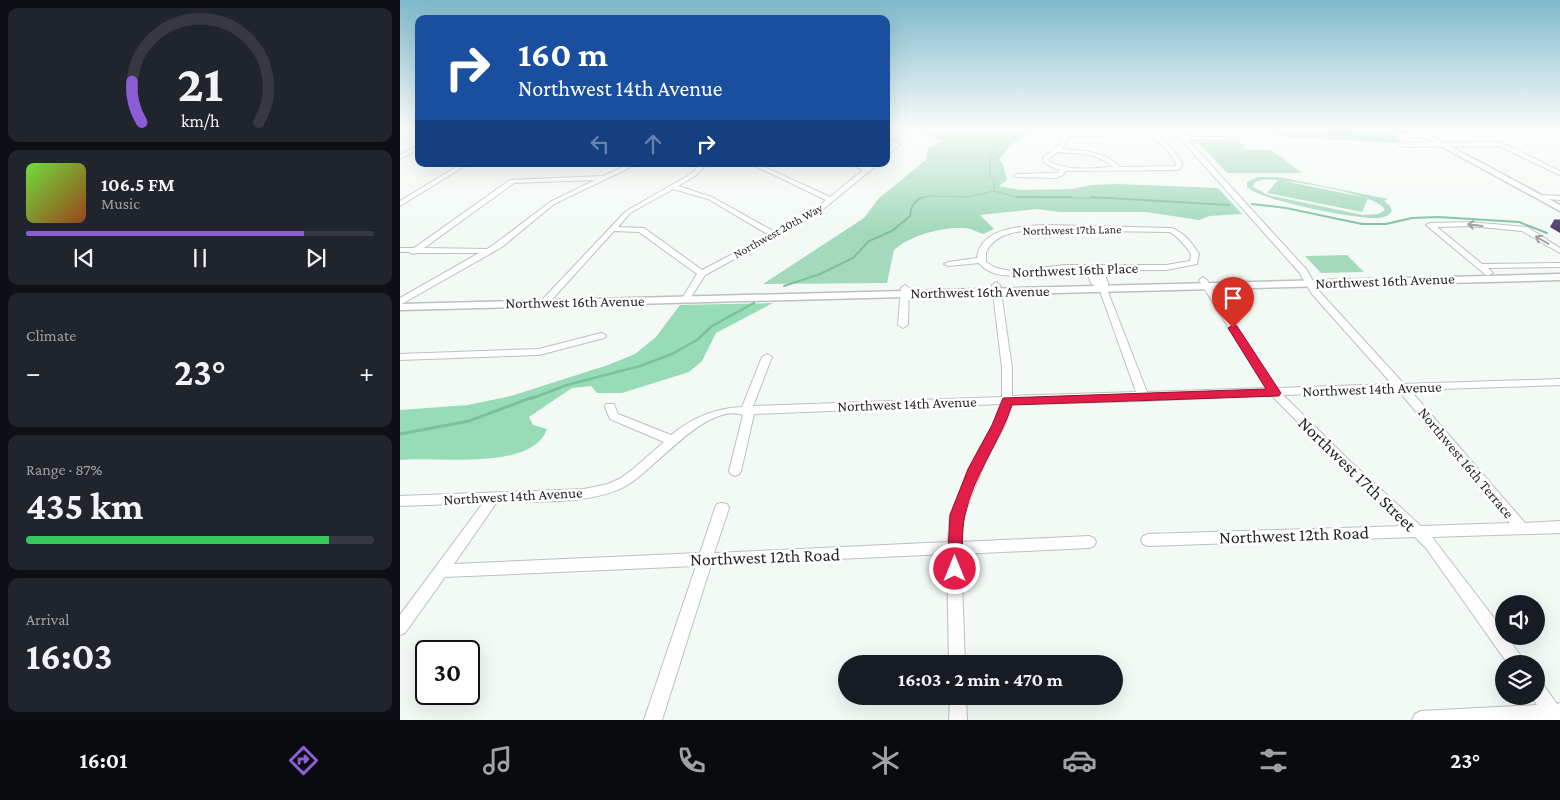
<!DOCTYPE html>
<html lang="en">
<head>
<meta charset="utf-8">
<style>
	:root { --surface:#171b24; --page:#20242c; --text:#f1f3f6; --muted:#9ea1a6; --line:#363941; --accent:#8d5dd6 }
	body { margin:0; font-family:"Crimson Pro",serif; background:var(--page); color:var(--text); height:100vh; display:flex; flex-direction:column; font-size:19px; white-space:nowrap }
	* { box-sizing:border-box; margin:0 }
	p { font-size:16px; color:var(--muted) }
	.icon { flex:none; width:28px; height:28px; fill:none; stroke:currentColor; stroke-width:2; stroke-linecap:round; stroke-linejoin:round }
	.map { position:relative; flex:1; overflow:hidden }
	.panel { display:flex; flex-direction:column; gap:8px; padding:8px; background:#0d0f14; width:400px }
	.panel>* { flex:none }
	.top-card { position:absolute; left:15px; top:15px; width:475px; height:152px; border-radius:10px; box-shadow:0 5px 20px #0002; background:#1a4fa0; color:#fff; overflow:hidden }
	.fabs { position:absolute; left:1095px; top:595px; display:grid; gap:10px }
	.fabs a { display:grid; place-items:center; width:50px; height:50px; border-radius:50%; background:var(--surface); box-shadow:0 5px 20px #0002; font-size:25px }
	.speed { position:absolute; left:15px; top:640px; display:flex; gap:10px; font-size:25px; font-weight:700; text-align:center }
	.speed>* { display:grid; place-content:center; width:65px; height:65px; border-radius:50%; background:var(--surface); box-shadow:0 5px 20px #0002; line-height:1 }
	.speed .limit { border:2px solid #111; border-radius:8px; background:#fff; color:#111 }
	.pin { position:absolute; display:grid; place-items:center; width:42px; height:42px; color:#fff; margin:-51px -21px; border-radius:50% 50% 50% 0; rotate:-45deg; box-shadow:0 0 5px #0007 }
	.pin .icon { rotate:45deg }
	.me { position:absolute; width:55px; margin:-28px; rotate:0deg; stroke-linejoin:round; filter:drop-shadow(0 0 4px #0008) }
	.turn { display:flex; align-items:center; gap:18px; height:105px; padding:0 20px; font-size:22px }
	.turn .icon { width:65px; height:65px; stroke-width:2.5 }
	.turn b { display:block; font-size:35px; line-height:42px }
	.lanes { display:flex; align-items:center; height:48px; padding:0 20px; background:#0003; justify-content:center; gap:25px; direction:ltr }
	.lanes .off { opacity:.35 }
	.big { font-size:38px; font-weight:700; line-height:1.1 }
	.panel .tile { flex:1; display:flex; flex-direction:column; justify-content:center; gap:8px; min-width:0; padding:0 18px; border-radius:10px; background:var(--page) }
	.panel .dial { align-items:center; gap:0 }
	.dial svg { height:130px; overflow:visible; fill:none; stroke:var(--line); stroke-width:7; stroke-linecap:round; text-anchor:middle }
	.dial text { fill:var(--text); stroke:none }
	.song { display:flex; align-items:center; gap:15px }
	.cover { width:60px; height:60px; border-radius:8px; background:linear-gradient(135deg,hsl(100 70% 55%),hsl(20 70% 35%)) }
	.played { height:5px; border-radius:2px; background:linear-gradient(90deg,var(--accent) 80%,var(--line) 80%) }
	.keys { display:flex; justify-content:space-around; direction:ltr }
	.heat { display:flex; justify-content:space-between; align-items:center; font-size:28px; direction:ltr }
	.charge { height:8px; border-radius:4px; background:linear-gradient(90deg,#34c759 87%,var(--line) 0) }
	.trip { position:absolute; left:438px; top:655px; width:285px; height:50px; border-radius:25px; background:var(--surface); box-shadow:0 5px 20px #0002; font-weight:700; line-height:50px; text-align:center }
	.tabs { display:flex; height:80px; justify-content:space-around; align-items:center; background:#090b0e; color:var(--muted) }
	.tabs .icon { width:35px; height:35px }
	.tabs .on { color:var(--accent) }
	.tabs b { font-size:22px; color:var(--text) }
	main { display:flex; flex:1; min-height:0 }
	.map>svg:first-child { display:block }
	.green { fill:#a5d9bd; fill-rule:evenodd }
	.forest { fill:#97dbb7 }
	.lines { fill:none; stroke-linecap:round; stroke-linejoin:round }
	.stream-far3 { stroke:#7dc09e; stroke-width:1 }
	.stream-far2 { stroke:#7dc09e; stroke-width:2 }
	.stream-far1 { stroke:#7dc09e; stroke-width:2.5 }
	.stream { stroke:#7dc09e; stroke-width:3 }
	.minor-casing { stroke:#bbc2be; stroke-width:2 }
	.major-casing { stroke:#bbc2be; stroke-width:3 }
	.minor { fill:#fff; fill-rule:evenodd }
	.major { fill:#fff; fill-rule:evenodd }
	.wall { fill:#4f406c }
	.building { fill:#5c4a7e; stroke:#403458 }
	.oneway { stroke:#9d9e9d }
	.route { fill:#e11d48; stroke:#92132f }
	.labels { text-anchor:middle; dominant-baseline:central; stroke-width:5; stroke-linejoin:round; paint-order:stroke }
	.far-street-label { font-size:12px; fill:#252826; stroke:#fff }
	.street-label { font-size:15px; fill:#252826; stroke:#fff }
	.near-street-label { font-size:18px; fill:#252826; stroke:#fff }
</style>
</head>
<body>
<main>
<section class="panel">
<div class="tile dial"><svg viewBox="0 0 100 80">
<path d="M14 69A42 42 0 1 1 86 69"/>
<path d="M14 69A42 42 0 0 1 8 44" stroke="#8d5dd6"/>
<text x="50" y="56" font-size="32" font-weight="700">21</text>
<text x="50" y="72" font-size="11">km/h</text>
</svg></div>
<div class="tile">
<div class="song"><i class="cover"></i><div><b>106.5 FM</b><p>Music</p></div></div>
<div class="played"></div>
<div class="keys"><svg class="icon" aria-label="previous" viewBox="0 0 24 24"><path d="M18 5L8 12l10 7zM5 5v14"/></svg><svg class="icon" aria-label="pause" viewBox="0 0 24 24"><path d="M8 5v14M16 5v14"/></svg><svg class="icon" aria-label="next" viewBox="0 0 24 24"><path d="M6 5l10 7-10 7zM19 5v14"/></svg></div>
</div>
<div class="tile"><p>Climate</p>
<div class="heat"><a>−</a><b class="big">23°</b><a>+</a></div>
</div>
<div class="tile"><p>Range · 87%</p><b class="big">435 km</b><div class="charge"></div></div>
<div class="tile"><p>Arrival</p><b class="big">16:03</b></div>
</section>
<div class="map">
<svg width="1160" height="720" viewBox="0 0 1160 720">
	<rect width="100%" height="100%" fill="#f3faf6"/>
	<!-- green -->
	<path class="green" d="M 507,128 L 642,128 C 620,139 613,140 599,160 L 602,162 L 607,180 L 599,186 L 620,190 L 672,189 L 691,185 L 717,184 L 818,188 L 842,214 L 810,216 L 799,220 L 746,212 L 660,212 L 637,209 L 580,215 L 594,229 L 583,234 C 577,232 570,228 564,228 C 541,227 511,235 494,250 L 487,283 L 363,284 L 464,218 L 479,198 L 527,159 L 528,148 L 543,141 Z
		M 838,141 L 843,145 L 845,150 L 871,150 L 902,173 L 827,173 L 798,142 Z
		M 857,177 L 879,177 L 988,199 L 984,201 L 990,206 L 992,211 C 988,217 982,218 975,218 C 955,219 859,200 847,187 L 847,182 ZM 861,180 C 879,177 981,194 985,210 L 978,214 L 963,215 L 868,195 L 853,187 L 855,182 Z
		M 878,180 L 968,198 L 962,212 L 867,193 Z
		M 947,255 L 964,272 L 921,273 L 905,256 Z"/>
	<!-- forest -->
	<path class="forest" d="M 863,128 L 1002,128 L 1011,133 L 994,134 L 1002,143 L 887,137 Z
		M 373,303 L 316,333 L 302,361 L 289,372 L 222,393 L 197,393 L 191,386 L 172,388 L 129,417 L 133,425 L 147,429 C 132,472 36,456 0,460 L 0,410 L 68,405 L 111,396 L 208,365 L 235,354 L 256,337 L 280,305 Z"/>
	<g class="lines">
		<!-- stream-far3 -->
		<path class="stream-far3" d="M 873,128 C 912,136 952,132 991,142
			M 594,191 L 617,197 L 634,198
			M 520,198 L 531,196 L 569,197 L 594,191 L 594,180 L 590,176 L 590,154 L 596,151 L 593,146 L 582,142 L 610,133 L 616,128
			M 642,198 L 713,198"/>
		<!-- stream-far2 -->
		<path class="stream-far2" d="M 616,197 L 672,197
			M 691,197 L 829,205
			M 852,204 L 886,208 L 962,224 L 986,224 L 1012,218 L 1038,217 L 1119,222 L 1147,233
			M 384,286 L 420,274 L 453,258 L 469,241 L 492,231 L 510,216 C 511,206 514,201 523,197"/>
		<!-- stream-far1 -->
		<path class="stream-far1" d="M 130,399 L 167,385 L 240,366 L 272,354 L 297,340 L 312,326 L 354,303"/>
		<!-- stream -->
		<path class="stream" d="M 0,434 L 69,421 L 133,397"/>
		<!-- minor casing -->
		<g class="minor-casing">
			<path id="minor" d="M 667,128 L 673,128 L 671,132 L 705,132 L 711,128 L 718,128 L 706,136 L 669,136 L 665,145 L 661,149 C 682,151 704,150 720,167 L 775,166 L 776,163 C 767,147 754,138 739,128 L 747,128 L 756,133 L 776,133 L 771,128 L 777,128 L 785,136 L 827,137 L 828,138 L 825,140 L 788,140 L 906,269 L 919,291 L 1004,384 L 1160,379 L 1160,385 L 1010,390 L 1125,523 L 1160,521 L 1160,533 L 1032,537 L 1104,631 L 1104,636 L 1107,636 L 1126,664 L 1108,664 L 1026,548 L 1015,537 L 748,546 L 743,544 L 741,540 L 743,536 L 748,534 L 1003,526 L 943,468 L 871,395 L 743,401 L 612,404 L 605,425 L 587,457 L 564,515 L 561,542 L 689,536 L 694,538 L 696,542 L 694,546 L 689,548 L 561,554 L 565,664 L 549,664 L 547,554 L 311,565 L 262,720 L 244,720 L 296,566 L 45,577 L 5,633 L 0,635 L 0,615 L 83,503 L 0,506 L 0,496 L 184,489 L 208,484 L 221,478 L 234,468 L 264,442 L 210,419 L 205,407 L 206,404 L 214,404 L 218,414 L 271,435 C 292,418 315,408 342,407 L 362,357 L 367,354 L 372,357 L 353,406 L 602,397 L 602,368 L 592,285 L 596,282 L 600,285 L 612,368 L 612,396 L 736,392 L 700,291 L 691,283 L 686,270 C 677,269 667,269 658,270 C 634,272 597,285 579,263 L 548,266 L 544,264 L 548,262 L 577,258 C 580,227 623,226 646,225 L 771,228 C 784,232 792,243 799,254 L 797,264 L 766,270 L 703,270 L 708,283 L 708,292 L 747,392 L 866,388 L 799,280 L 803,277 L 807,280 L 867,376 L 877,388 L 992,384 L 912,294 L 899,272 L 779,137 L 760,137 L 774,151 L 782,163 L 781,168 L 778,170 L 665,171 L 663,175 L 656,178 L 615,177 L 614,176 L 617,174 L 658,173 L 659,170 L 644,163 L 643,158 L 660,144 ZM 657,152 C 677,154 698,152 713,167 C 692,168 668,172 649,161 L 649,159 ZM 636,230 L 770,232 C 779,238 785,245 791,254 L 790,261 L 766,265 L 665,265 L 611,271 L 596,268 L 586,262 L 586,252 C 595,233 617,231 636,230 ZM 998,391 L 1002,395 L 1110,523 L 1021,526 L 951,462 L 883,395 ZM 601,404 L 593,425 L 575,457 L 550,515 L 548,542 L 314,553 L 329,508 L 327,504 L 322,503 L 317,504 L 315,508 L 300,553 L 54,564 L 97,502 C 135,501 197,505 229,484 C 257,467 307,402 343,415 L 329,471 L 331,474 L 335,476 L 339,474 L 341,471 L 354,414 Z
				M 486,138 L 500,144 L 486,157 L 486,151 L 493,145 L 486,142 Z
				M 1100,142 L 1160,171 L 1160,175 L 1099,146 L 1002,147 L 999,145 L 1002,143 Z
				M 19,145 L 19,149 L 0,159 L 0,155 Z
				M 61,164 L 68,164 L 0,206 L 0,201 Z
				M 230,164 L 237,164 L 154,204 L 102,247 L 0,305 L 0,298 L 79,253 L 17,253 L 13,254 L 9,252 L 0,252 L 0,248 L 14,248 L 110,180 L 203,176 ZM 195,180 L 150,202 L 96,243 L 87,249 L 24,248 L 114,183 Z
				M 301,164 L 307,164 L 295,176 L 278,186 L 312,197 L 375,232 L 412,213 L 426,200 L 351,164 L 358,164 L 430,197 L 463,170 L 450,164 L 458,164 L 467,167 L 472,164 L 478,164 L 416,215 L 305,275 L 288,302 L 282,302 L 281,300 L 297,274 L 239,232 L 214,231 L 147,305 L 141,305 L 140,303 L 141,301 L 226,211 L 291,174 ZM 273,189 L 308,199 L 369,235 L 302,270 L 244,228 L 218,227 L 230,213 Z
				M 1140,195 L 1160,196 L 1160,200 L 1138,198 L 1137,197 Z
				M 1070,222 L 1127,227 L 1160,248 L 1160,253 L 1122,231 L 1070,226 L 1037,227 L 1082,264 L 1160,263 L 1160,267 L 1088,268 L 1093,273 L 1089,275 L 1086,275 L 1026,225 L 1030,223 Z
				M 505,285 L 509,288 L 508,325 L 503,328 L 498,325 L 501,288 Z
				M 201,333 L 204,334 L 206,336 L 204,338 L 139,355 L 0,360 L 0,354 L 139,349 Z
				M 1136,681 L 1142,683 L 1157,704 L 1160,703 L 1160,720 L 1012,720 L 1015,714 L 1021,711 L 1137,705 L 1131,696 L 1136,696 Z
				M 550,696 L 566,696 L 567,720 L 549,720 Z"/>
		</g>
		<!-- major casing -->
		<g class="major-casing">
			<path id="major" d="M 1008,128 L 1016,128 L 1160,205 L 1160,211 Z
				M 1160,274 L 1160,280 L 0,310 L 0,304 Z"/>
		</g>
		<!-- minor -->
		<use href="#minor" class="minor"/>
		<!-- major -->
		<use href="#major" class="major"/>
	</g>
	<!-- wall -->
	<path class="wall" d="M 1154,220 L 1160,220 L 1160,233 L 1150,227 Z"/>
	<!-- building -->
	<path class="building" d="M 1154,220 L 1160,220 L 1160,223 Z"/>
	<!-- one-way arrows -->
	<defs><path id="oneway-shaft" d="M-6 0H5M1.5-3L5.5 0L1.5 3" fill="none" stroke-width="1.6" stroke-linecap="round" stroke-linejoin="round" transform="scale(1.25)"/></defs>
	<g class="oneway">
		<use href="#oneway-shaft" transform="translate(1075 225) rotate(-173)"/>
		<use href="#oneway-shaft" transform="translate(1142 240) rotate(-150)"/>
	</g>
	<!-- sky -->
	<linearGradient id="sky" x2="0" y2="1"><stop stop-color="#7db9ca"/><stop offset="0.56" stop-color="#fafdfb"/><stop offset="1" stop-color="#fafdfb" stop-opacity="0"/></linearGradient>
	<rect width="1160" height="229" fill="url(#sky)"/>
	<!-- route -->
	<path class="route" d="M 833,325 L 837,326 C 852,348 866,371 881,393 L 879,396 L 612,405 C 600,442 573,476 565,515 C 561,531 563,552 563,569 L 560,574 L 555,576 L 549,574 L 547,569 L 550,515 L 568,469 L 592,425 L 603,398 L 866,389 L 828,328 Z"/>
	<g class="labels">
		<!-- far-street labels -->
		<g class="far-street-label">
			<text transform="translate(672 230) rotate(-1)">Northwest 17th Lane</text>
			<text transform="translate(378 231) rotate(-29)">Northwest 20th Way</text>
		</g>
		<!-- street labels -->
		<g class="street-label">
			<text transform="translate(675 270) rotate(-2)">Northwest 16th Place</text>
			<text transform="translate(985 281) rotate(-2)">Northwest 16th Avenue</text>
			<text transform="translate(580 292) rotate(-1)">Northwest 16th Avenue</text>
			<text transform="translate(175 302) rotate(-1)">Northwest 16th Avenue</text>
			<text transform="translate(972 389) rotate(-2)">Northwest 14th Avenue</text>
			<text transform="translate(507 404) rotate(-2)">Northwest 14th Avenue</text>
			<text transform="translate(1066 463) rotate(50)">Northwest 16th Terrace</text>
			<text transform="translate(113 496) rotate(-3)">Northwest 14th Avenue</text>
		</g>
		<!-- near-street labels -->
		<g class="near-street-label">
			<text transform="translate(957 474) rotate(44)">Northwest 17th Street</text>
			<text transform="translate(894 535) rotate(-2)">Northwest 12th Road</text>
			<text transform="translate(365 557) rotate(-2)">Northwest 12th Road</text>
		</g>
	</g>
</svg>
<div class="fabs">
<a><svg class="icon" aria-label="sound" viewBox="0 0 24 24"><path d="M4 9h4l5-4v14l-5-4H4zM17 9q2 3 0 6"/></svg></a>
<a><svg class="icon" aria-label="layers" viewBox="0 0 24 24"><path d="M12 4l9 5-9 5-9-5zM3 14l9 5 9-5"/></svg></a>
</div>
<div class="speed"><div class="limit">30</div></div>
<div class="pin" style="left:833px;top:328px;background:#d93025"><svg class="icon" aria-label="arrive" viewBox="0 0 24 24"><path d="M6 21V4h12l-3 4 3 4H6"/></svg></div>
<svg class="me" style="left:555px;top:569px" viewBox="-20 -20 40 40"><circle r="17" fill="#e11d48" stroke="#fff" stroke-width="3"/><path d="M0-11L8 9 0 5-8 9z" fill="#fff"/></svg>
<div class="trip">16:03 · 2 min · 470 m</div>
<div class="top-card">
<div class="turn"><svg class="icon" aria-label="right" viewBox="0 0 24 24"><path d="M7 20v-9h11M14 6l5 5-5 5"/></svg><div><b>160 m</b>Northwest 14th Avenue</div></div>
<div class="lanes"><svg class="icon off" aria-label="left" viewBox="0 0 24 24"><path d="M17 20v-9H6M10 6l-5 5 5 5"/></svg><svg class="icon off" aria-label="ahead" viewBox="0 0 24 24"><path d="M12 20V5M6 11l6-6 6 6"/></svg><svg class="icon" aria-label="right" viewBox="0 0 24 24"><path d="M7 20v-9h11M14 6l5 5-5 5"/></svg></div>
</div>
</div>
</main>
<nav class="tabs">
<b>16:01</b>
<svg class="icon on" aria-label="directions" viewBox="0 0 24 24"><path d="M12 3l9 9-9 9-9-9zM9 14v-3h6M13 9l2 2-2 2"/></svg>
<svg class="icon" aria-label="music" viewBox="0 0 24 24"><path d="M9 18V5l10-2v13"/><circle cx="6" cy="18" r="3"/><circle cx="16" cy="16" r="3"/></svg>
<svg class="icon" aria-label="phone" viewBox="0 0 24 24"><path d="M5 4h4l2 5-3 2q2 4 5 5l2-3 5 2v4C11 20 4 13 5 4z"/></svg>
<svg class="icon" aria-label="climate" viewBox="0 0 24 24"><path d="M12 3v18M4 7l16 10M4 17L20 7"/></svg>
<svg class="icon" aria-label="car" viewBox="0 0 24 24"><path d="M5 17H2v-5l4-1 3-4h7l3 4 3 1v5h-3M9 17h6M6 11h13"/><circle cx="7" cy="17" r="2"/><circle cx="17" cy="17" r="2"/></svg>
<svg class="icon" aria-label="filters" viewBox="0 0 24 24"><path d="M4 7h16M4 17h16"/><circle cx="9" cy="7" r="2"/><circle cx="15" cy="17" r="2"/></svg>
<b>23°</b>
</nav>
</body>
</html>
